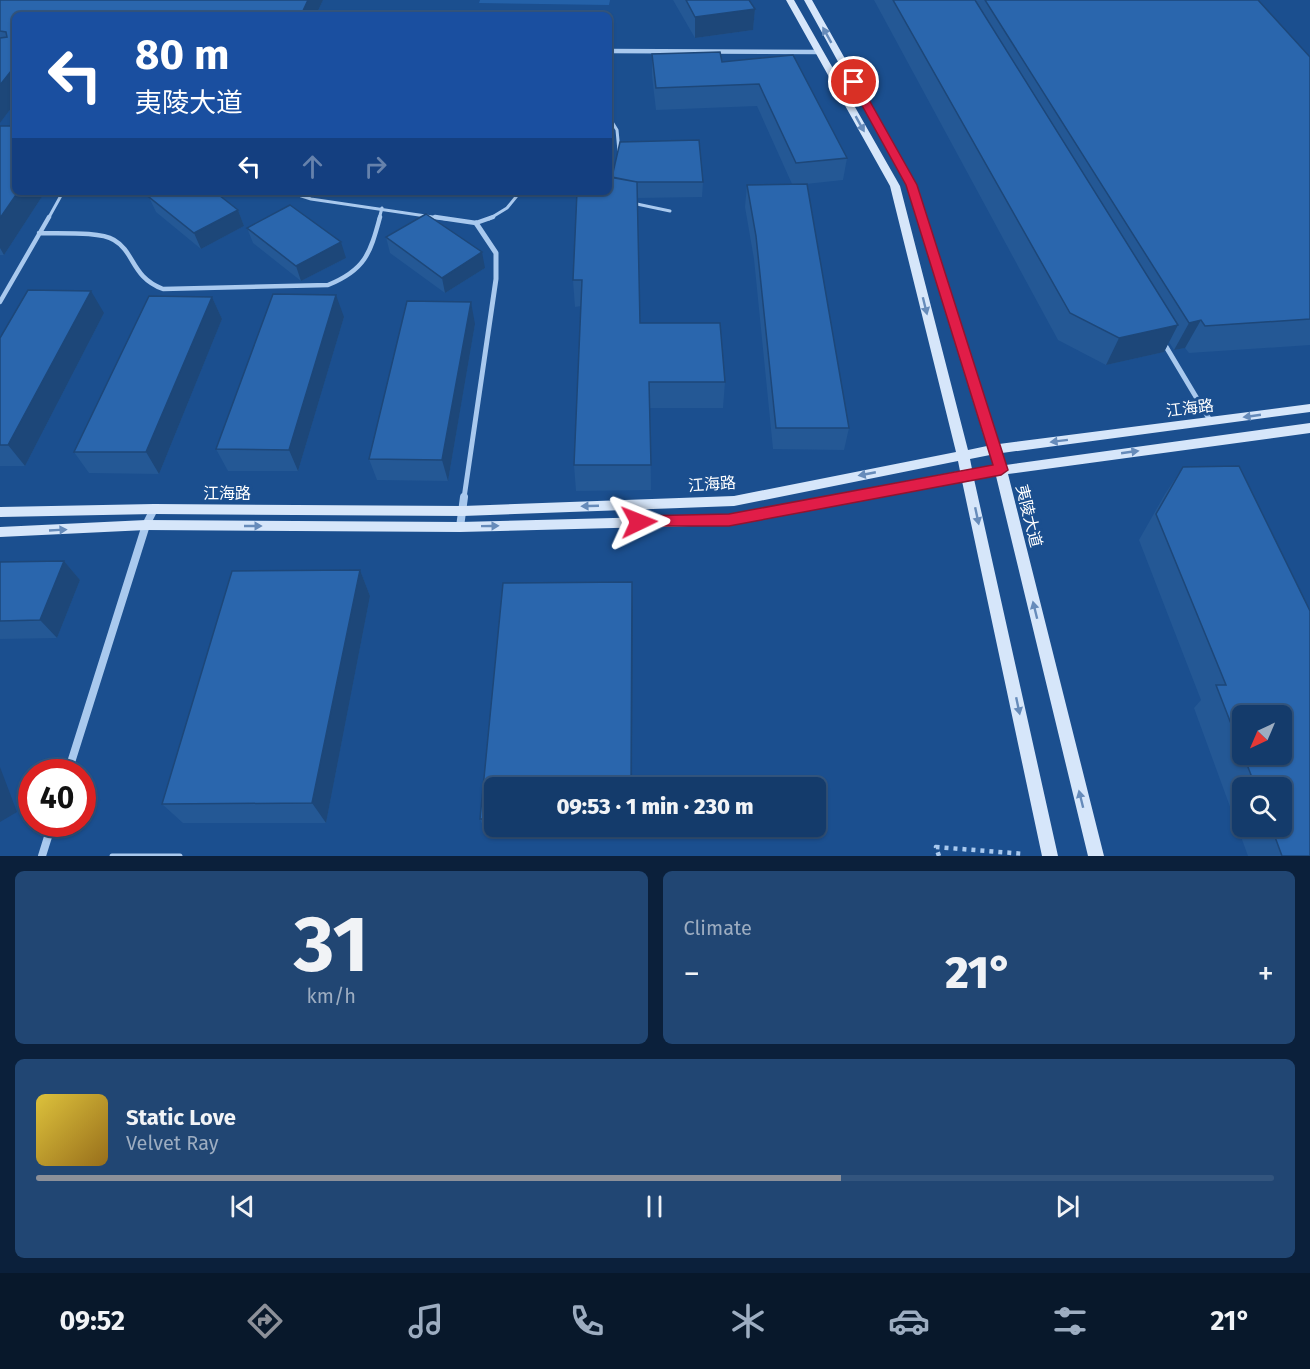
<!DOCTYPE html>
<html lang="en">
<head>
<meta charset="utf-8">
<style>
	:root { --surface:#143b6b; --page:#214673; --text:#f1f3f6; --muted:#9dadc1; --line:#33557e; --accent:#8c9099 }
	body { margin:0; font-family:"Fira Sans","Noto Sans SC",sans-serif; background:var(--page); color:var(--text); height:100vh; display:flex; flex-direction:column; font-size:22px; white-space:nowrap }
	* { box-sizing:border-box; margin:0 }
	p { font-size:20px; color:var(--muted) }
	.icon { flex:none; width:33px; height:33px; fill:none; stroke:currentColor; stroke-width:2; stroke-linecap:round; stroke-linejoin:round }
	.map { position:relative; height:856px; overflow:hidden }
	.sheet { display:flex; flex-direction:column; gap:15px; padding:15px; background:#0b203b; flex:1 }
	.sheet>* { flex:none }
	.top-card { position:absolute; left:12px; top:12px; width:600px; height:183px; border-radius:9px; box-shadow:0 2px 4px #0004,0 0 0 2px var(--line); background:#1a4fa0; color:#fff; overflow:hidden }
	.needle { width:39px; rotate:224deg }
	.fabs { position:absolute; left:1232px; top:705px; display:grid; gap:12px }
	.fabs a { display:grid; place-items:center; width:60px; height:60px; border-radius:9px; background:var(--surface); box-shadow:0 2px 4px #0004,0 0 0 2px var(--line); font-size:30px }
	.speed { position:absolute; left:18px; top:759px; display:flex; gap:12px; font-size:30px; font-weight:700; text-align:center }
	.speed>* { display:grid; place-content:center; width:78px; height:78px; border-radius:50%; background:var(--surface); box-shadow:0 2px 4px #0004,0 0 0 2px var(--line); line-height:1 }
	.speed .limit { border:9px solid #d22; background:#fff; color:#111 }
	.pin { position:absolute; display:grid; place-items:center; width:51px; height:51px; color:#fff; margin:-26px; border:3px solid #fff; border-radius:50%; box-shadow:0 2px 6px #0007 }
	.me { position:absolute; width:66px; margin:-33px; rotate:88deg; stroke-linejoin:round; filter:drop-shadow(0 0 4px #0008) }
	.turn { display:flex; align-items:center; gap:21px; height:126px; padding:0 24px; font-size:27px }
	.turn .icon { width:78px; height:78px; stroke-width:2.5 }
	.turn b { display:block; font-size:42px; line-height:51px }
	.lanes { display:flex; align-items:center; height:57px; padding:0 24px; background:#0003; justify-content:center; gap:30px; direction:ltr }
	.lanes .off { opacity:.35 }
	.big { font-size:45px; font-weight:800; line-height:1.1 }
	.sheet .widget { flex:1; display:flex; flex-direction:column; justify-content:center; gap:9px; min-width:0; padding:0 21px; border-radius:9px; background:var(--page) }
	.sheet .dial { align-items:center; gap:0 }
	.dial b { font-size:78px; line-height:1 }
	.song { display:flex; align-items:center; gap:18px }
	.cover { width:72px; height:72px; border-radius:9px; background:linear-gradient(135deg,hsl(50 70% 55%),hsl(40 70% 35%)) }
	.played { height:6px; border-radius:3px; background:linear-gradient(90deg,var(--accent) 65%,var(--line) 65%) }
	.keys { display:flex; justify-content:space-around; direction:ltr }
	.heat { display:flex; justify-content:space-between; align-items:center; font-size:33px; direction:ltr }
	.sheet .tiles { flex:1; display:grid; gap:15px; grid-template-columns:1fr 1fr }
	.widget:last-child { grid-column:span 2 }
	.trip { position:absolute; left:484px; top:777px; width:342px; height:60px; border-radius:9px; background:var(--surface); box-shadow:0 2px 4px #0004,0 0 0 2px var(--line); font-weight:800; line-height:60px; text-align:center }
	.tabs { display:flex; height:96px; justify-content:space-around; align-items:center; background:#08182b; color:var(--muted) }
	.tabs .icon { width:42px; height:42px }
	.tabs .on { color:var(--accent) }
	.tabs b { font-size:27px; color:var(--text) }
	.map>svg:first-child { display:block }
	.green { fill:#2461a8 }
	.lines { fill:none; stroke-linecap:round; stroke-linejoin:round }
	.path { stroke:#a9c9ee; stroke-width:4.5; stroke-dasharray:4 5; stroke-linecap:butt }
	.lane-far2 { stroke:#a9c9ee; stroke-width:3 }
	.lane-far1 { stroke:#a9c9ee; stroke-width:4.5 }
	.lane { stroke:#a9c9ee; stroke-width:5 }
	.street-far2 { stroke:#a9c9ee; stroke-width:4.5 }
	.street-far1 { stroke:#a9c9ee; stroke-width:5 }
	.street { stroke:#a9c9ee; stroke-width:8 }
	.secondary { fill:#d6e6fa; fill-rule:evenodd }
	.wall { fill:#245895; fill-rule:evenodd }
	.shaded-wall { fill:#1d4779 }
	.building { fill:#2a66ad; stroke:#1d4779; stroke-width:1.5 }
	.oneway { fill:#668bba }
	.route { fill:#e11d48; stroke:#92132f; stroke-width:1.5 }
	.labels { text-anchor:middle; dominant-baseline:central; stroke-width:6; stroke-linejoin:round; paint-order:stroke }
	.street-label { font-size:16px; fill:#fff; stroke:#1b4f8f }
</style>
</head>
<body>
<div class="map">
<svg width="1310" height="856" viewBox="0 0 1310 856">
	<rect width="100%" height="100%" fill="#1b4f8f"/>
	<!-- green -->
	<path class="green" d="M 480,0 L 610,0 L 609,5 L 479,3 Z"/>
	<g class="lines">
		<!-- path -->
		<path class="path" d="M 939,856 L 936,847 L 1025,854"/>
		<!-- lane-far2 -->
		<path class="lane-far2" d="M 609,117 L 617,130 L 619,151
			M 289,192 L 311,199 L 446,219
			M 632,203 L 670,211
			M 48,219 L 63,192
			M 379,219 L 382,208
			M 489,219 L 507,208 L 520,192"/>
		<!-- lane-far1 -->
		<path class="lane-far1" d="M 435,217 L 476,223 L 493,217
			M 39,233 C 58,234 99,231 114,240 C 135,252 131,277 163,289 L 328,285 C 365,270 370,254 380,217
			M 0,302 L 49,217"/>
		<!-- lane -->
		<path class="lane" d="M 112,856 L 180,856"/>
		<!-- street-far2 -->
		<path class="street-far2" d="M 609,51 L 819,52"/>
		<!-- street-far1 -->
		<path class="street-far1" d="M 1162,340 L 1211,422
			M 464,498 L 496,279 L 496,253 L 476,223"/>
		<!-- street -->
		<path class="street" d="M 460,527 L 464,497
			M 68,772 L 146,525 L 154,509
			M 42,856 L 52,824"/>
		<!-- secondary -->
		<path class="secondary" d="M 786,0 L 794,0 L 900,186 L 968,450 L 987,446 L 906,185 L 804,0 L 812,0 L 916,185 L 999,444 L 1310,404 L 1310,412 L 1002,453 L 1006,465 L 1310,423 L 1310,433 L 1008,474 L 1104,856 L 1088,856 L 996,476 L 974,479 L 1058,856 L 1042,856 L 962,481 L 729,525 L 460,532 L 146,530 L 0,537 L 0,527 L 146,520 L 460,522 L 729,515 L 960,471 L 958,461 L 734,506 L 463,516 L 154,514 L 0,517 L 0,507 L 154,504 L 463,506 L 734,496 L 956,452 L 890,186 ZM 990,455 L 994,467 L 972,469 L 970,459 Z"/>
	</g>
	<!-- wall -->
	<path class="wall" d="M 0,0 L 323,0 L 316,15 L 15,15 L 15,103 L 0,123 Z
		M 673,0 L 749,0 L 755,9 L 753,30 L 695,38 Z
		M 874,0 L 1258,0 L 1310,57 L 1310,345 L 1189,353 L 1185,348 L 1174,350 L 1169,342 L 1164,352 L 1106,365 L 1058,340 Z
		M 652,54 L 722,62 L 793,55 L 847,158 L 843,180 L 806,184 L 849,428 L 844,450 L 773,449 L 754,259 L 745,207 L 747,185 L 792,184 L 757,106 L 656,110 L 652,76 Z
		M 0,126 L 15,192 L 45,192 L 4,255 L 0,255 Z
		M 609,177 L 703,182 L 702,197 L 637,198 L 640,323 L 725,382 L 723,408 L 650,408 L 651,490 L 576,491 L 574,465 L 581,306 L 575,307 L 573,280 Z
		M 150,192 L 215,192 L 238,210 L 244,226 L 201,249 L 156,212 L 149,197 L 153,195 Z
		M 247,228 L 346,258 L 301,281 L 253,243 Z
		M 386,237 L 485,268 L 445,293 L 390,253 Z
		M 212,297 L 222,319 L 159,474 L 89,473 L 74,452 Z
		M 104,313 L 25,466 L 0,466 L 0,338 Z
		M 344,317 L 298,471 L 228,471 L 216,449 Z
		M 475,324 L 448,481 L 377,480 L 369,459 Z
		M 1239,466 L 1310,611 L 1310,856 L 1248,856 L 1194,708 L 1201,700 L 1139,540 L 1165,494 L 1183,467 ZM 1242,716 L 1281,716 L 1281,754 L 1242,754 ZM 1242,788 L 1281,788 L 1281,826 L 1242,826 Z
		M 64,561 L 80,580 L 57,638 L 0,639 L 0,562 Z
		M 360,570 L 370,596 L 326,823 L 183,823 L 162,804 Z
		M 632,582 L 633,607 L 632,788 L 495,788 L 495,826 L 632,826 L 632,837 L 488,838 L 480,819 L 503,583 Z"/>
	<!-- shaded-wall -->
	<path class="shaded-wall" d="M 308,0 L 323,0 L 316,15 L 301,15 Z
		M 755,9 L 753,30 L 695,38 L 695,17 Z
		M 15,66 L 15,103 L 0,123 L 0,85 Z
		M 613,135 L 613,157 L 609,176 L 609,150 Z
		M 18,192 L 45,192 L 4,255 L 0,248 L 0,218 Z
		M 238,210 L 244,226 L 201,249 L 194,233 Z
		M 341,242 L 346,258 L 301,281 L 296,266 Z
		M 482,252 L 485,268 L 445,293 L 442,278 Z
		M 91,291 L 104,313 L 25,466 L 8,445 Z
		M 336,295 L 344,317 L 298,471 L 289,450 Z
		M 212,297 L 222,319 L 159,474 L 146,452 Z
		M 471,302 L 475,324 L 448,481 L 442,460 Z
		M 1201,320 L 1185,348 L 1174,350 L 1189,323 Z
		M 1178,325 L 1164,352 L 1106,365 L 1119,338 Z
		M 64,561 L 80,580 L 57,638 L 40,620 Z
		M 360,570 L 370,596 L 326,823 L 312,803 Z
		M 632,582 L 633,607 L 632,788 L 631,788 Z
		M 0,767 L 17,812 L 0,822 Z"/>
	<!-- building -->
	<path class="building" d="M 0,0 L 308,0 L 301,15 L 15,15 L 15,66 L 0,85 L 0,38 L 7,37 L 6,32 L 0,31 Z
		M 686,0 L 749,0 L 755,9 L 695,17 Z
		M 893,0 L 975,0 L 1178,325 L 1119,338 L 1070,313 Z
		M 985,0 L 1258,0 L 1310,57 L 1310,319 L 1205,326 L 1201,320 L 1189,323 Z
		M 720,52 L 722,62 L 793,55 L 847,158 L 796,163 L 759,84 L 656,88 L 652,54 Z
		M 0,126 L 15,126 L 15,192 L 18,192 L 0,218 Z
		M 609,135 L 613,135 L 609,150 Z
		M 699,140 L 703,182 L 637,182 L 612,177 L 620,142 Z
		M 609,177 L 637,182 L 640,323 L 720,323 L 725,382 L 649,382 L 651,465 L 574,465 L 582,280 L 573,280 L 577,192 L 609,192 Z
		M 807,184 L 849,428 L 776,428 L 756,236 L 747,185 Z
		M 158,192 L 215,192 L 238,210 L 194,233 L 149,197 Z
		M 290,205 L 341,242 L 296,266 L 247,228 Z
		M 426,214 L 482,252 L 442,278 L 386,237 Z
		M 28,290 L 91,291 L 8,445 L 0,445 L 0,338 Z
		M 273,294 L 336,295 L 289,450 L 216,449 Z
		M 149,296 L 212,297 L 146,452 L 74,452 Z
		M 407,301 L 471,302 L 442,460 L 369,459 Z
		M 1239,466 L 1310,611 L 1310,856 L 1282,856 L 1271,826 L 1281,826 L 1281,788 L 1256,788 L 1243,754 L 1281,754 L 1281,716 L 1242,716 L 1242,752 L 1216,685 L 1226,685 L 1156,514 L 1183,467 Z
		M 64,561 L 40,620 L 0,621 L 0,562 Z
		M 360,570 L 312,803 L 162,804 L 232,571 Z
		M 632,582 L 631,788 L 495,788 L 495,819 L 480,819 L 503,583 Z"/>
	<!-- one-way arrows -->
	<defs><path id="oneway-solid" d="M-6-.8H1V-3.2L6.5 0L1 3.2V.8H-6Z" transform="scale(1.5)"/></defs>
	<g class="oneway">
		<use href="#oneway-solid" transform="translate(827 35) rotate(-119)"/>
		<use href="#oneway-solid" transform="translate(860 124) rotate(61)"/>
		<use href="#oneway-solid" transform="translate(925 306) rotate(76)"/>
		<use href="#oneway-solid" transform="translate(1252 416) rotate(172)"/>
		<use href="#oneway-solid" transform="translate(1059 441) rotate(173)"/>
		<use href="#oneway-solid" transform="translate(1130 452) rotate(-8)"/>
		<use href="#oneway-solid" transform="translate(867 474) rotate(169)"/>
		<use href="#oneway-solid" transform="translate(590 506) rotate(178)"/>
		<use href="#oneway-solid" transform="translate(977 516) rotate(78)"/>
		<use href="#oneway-solid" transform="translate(253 526)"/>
		<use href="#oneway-solid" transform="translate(490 526) rotate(-1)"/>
		<use href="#oneway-solid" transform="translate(58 530) rotate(-3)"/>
		<use href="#oneway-solid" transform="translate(1035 610) rotate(-104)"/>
		<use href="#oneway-solid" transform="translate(1018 706) rotate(78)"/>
		<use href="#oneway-solid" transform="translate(1081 799) rotate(-104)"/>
	</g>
	<!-- route -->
	<path class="route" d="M 854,79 L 859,82 L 917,185 L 1008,470 L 1001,475 L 729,526 L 634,526 L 632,522 L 634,518 L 639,516 L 729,514 L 993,465 L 906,185 L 849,82 Z"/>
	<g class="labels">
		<!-- street labels -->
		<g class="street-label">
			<text transform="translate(1190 408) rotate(-7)">江海路</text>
			<text transform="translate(712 484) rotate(-4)">江海路</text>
			<text x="227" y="493">江海路</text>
			<text transform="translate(1029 516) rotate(76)">夷陵大道</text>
		</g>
	</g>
</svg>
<div class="fabs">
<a><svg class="needle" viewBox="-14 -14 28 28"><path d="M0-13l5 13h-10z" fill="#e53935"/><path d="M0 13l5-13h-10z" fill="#9dadc1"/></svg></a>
<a><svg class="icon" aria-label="search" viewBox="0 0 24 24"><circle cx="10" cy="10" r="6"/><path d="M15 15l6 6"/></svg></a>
</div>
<div class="speed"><div class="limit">40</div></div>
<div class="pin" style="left:854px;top:82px;background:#d93025"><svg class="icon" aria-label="arrive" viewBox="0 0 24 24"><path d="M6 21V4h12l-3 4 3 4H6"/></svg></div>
<svg class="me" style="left:639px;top:522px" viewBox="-20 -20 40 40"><path d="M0-17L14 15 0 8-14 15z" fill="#e11d48" stroke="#fff" stroke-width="4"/></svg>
<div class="trip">09:53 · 1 min · 230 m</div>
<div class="top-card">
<div class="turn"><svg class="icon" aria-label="left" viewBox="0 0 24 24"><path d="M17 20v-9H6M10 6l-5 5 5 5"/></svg><div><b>80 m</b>夷陵大道</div></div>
<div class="lanes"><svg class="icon" aria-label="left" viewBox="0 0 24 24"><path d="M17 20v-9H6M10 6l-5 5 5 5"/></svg><svg class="icon off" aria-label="ahead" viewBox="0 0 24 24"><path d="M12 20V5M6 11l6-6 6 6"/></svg><svg class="icon off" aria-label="right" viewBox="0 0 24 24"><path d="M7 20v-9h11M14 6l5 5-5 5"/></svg></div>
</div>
</div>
<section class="sheet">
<div class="tiles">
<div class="widget dial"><b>31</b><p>km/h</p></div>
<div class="widget"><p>Climate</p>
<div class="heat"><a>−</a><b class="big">21°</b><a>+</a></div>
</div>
<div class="widget">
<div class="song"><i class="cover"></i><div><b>Static Love</b><p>Velvet Ray</p></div></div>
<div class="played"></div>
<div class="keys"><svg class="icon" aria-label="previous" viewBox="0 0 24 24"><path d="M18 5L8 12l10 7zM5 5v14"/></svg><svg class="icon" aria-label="pause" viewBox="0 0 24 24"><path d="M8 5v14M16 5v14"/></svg><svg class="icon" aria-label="next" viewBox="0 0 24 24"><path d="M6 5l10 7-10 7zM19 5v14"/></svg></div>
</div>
</div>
</section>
<nav class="tabs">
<b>09:52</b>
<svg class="icon on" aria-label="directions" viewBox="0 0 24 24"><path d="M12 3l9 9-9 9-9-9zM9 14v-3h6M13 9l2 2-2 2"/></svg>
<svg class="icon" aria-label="music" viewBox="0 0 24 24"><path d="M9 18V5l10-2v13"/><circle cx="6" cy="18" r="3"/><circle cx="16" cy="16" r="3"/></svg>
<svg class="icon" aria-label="phone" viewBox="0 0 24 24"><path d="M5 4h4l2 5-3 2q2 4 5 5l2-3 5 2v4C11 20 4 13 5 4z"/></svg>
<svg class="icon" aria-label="climate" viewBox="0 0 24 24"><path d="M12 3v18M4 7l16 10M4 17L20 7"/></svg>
<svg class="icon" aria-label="car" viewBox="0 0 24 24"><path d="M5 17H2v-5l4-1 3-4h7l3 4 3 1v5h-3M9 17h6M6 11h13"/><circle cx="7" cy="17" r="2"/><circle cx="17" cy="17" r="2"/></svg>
<svg class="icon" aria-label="filters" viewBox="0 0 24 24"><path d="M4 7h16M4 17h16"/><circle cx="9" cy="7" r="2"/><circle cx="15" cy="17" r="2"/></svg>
<b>21°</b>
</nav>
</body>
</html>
